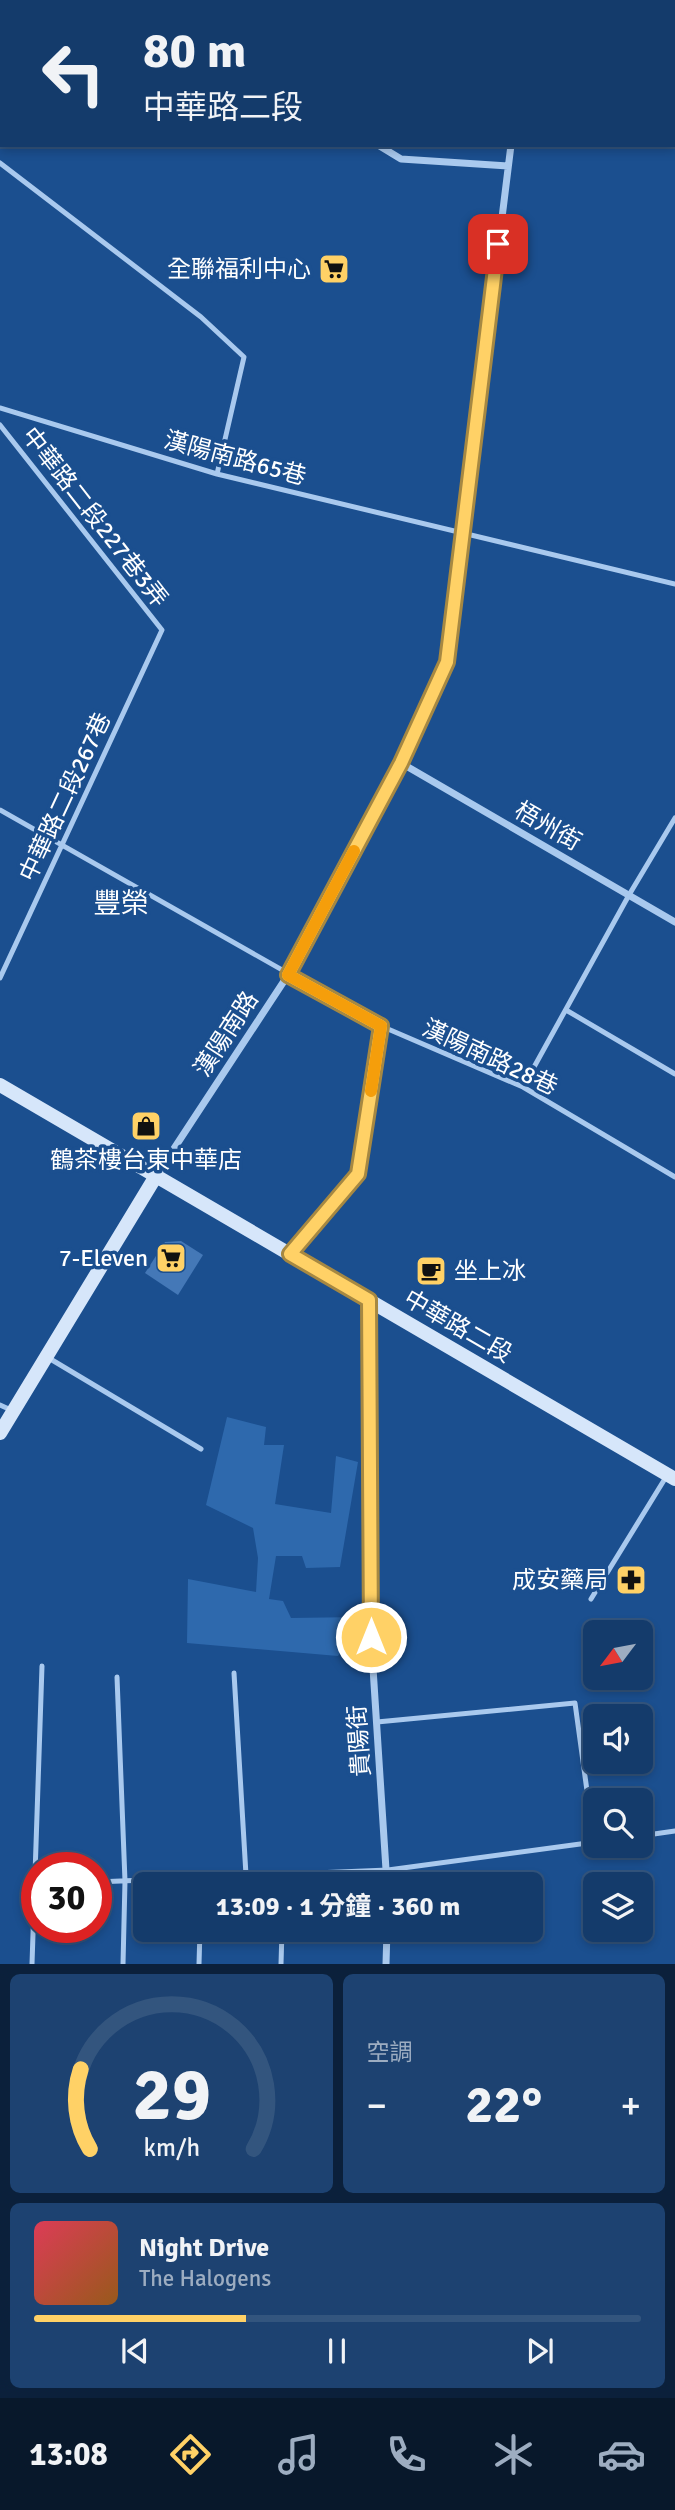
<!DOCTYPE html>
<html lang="zh-TW">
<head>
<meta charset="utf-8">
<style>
	:root { --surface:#143b6b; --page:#1d4271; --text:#f1f3f6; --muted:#9dadc1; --line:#33557e; --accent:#ffd166 }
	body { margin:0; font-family:Signika,"Noto Sans TC",sans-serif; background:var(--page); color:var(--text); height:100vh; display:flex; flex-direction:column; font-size:26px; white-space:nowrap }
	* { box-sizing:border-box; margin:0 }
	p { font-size:23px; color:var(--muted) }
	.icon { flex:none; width:38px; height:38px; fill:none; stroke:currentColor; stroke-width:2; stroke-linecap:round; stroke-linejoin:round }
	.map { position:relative; height:1964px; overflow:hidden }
	.drawer { display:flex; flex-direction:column; gap:10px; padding:10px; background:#0b203b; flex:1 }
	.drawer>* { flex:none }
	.guide { position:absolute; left:0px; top:0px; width:676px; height:147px; box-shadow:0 4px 10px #0003,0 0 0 2px var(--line); background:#143b6b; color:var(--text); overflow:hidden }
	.needle { width:46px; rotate:238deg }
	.fabs { position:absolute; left:583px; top:1620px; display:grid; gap:14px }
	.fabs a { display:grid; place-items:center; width:70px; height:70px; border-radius:10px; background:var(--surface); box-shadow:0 4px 10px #0003,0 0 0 2px var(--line); font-size:35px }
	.speed { position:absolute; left:21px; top:1852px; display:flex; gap:14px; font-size:35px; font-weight:700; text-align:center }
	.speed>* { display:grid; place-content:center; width:91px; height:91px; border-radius:50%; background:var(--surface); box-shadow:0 4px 10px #0003,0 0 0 2px var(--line); line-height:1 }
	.speed .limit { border:10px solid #d22; background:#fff; color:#111 }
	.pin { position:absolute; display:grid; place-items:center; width:60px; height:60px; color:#fff; margin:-30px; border-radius:14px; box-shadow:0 4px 10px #0006 }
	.me { position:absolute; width:77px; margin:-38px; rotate:0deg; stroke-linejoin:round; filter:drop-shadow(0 0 5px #0008) }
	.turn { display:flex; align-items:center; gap:24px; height:147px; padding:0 28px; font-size:32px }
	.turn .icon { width:91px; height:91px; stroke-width:2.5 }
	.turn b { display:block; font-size:49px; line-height:60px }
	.big { font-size:52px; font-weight:700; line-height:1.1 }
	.drawer .widget { flex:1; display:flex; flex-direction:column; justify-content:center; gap:10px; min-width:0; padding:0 24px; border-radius:10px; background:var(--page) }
	.drawer .dial { align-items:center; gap:0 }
	.dial svg { height:182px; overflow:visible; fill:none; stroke:var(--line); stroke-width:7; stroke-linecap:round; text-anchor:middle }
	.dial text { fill:var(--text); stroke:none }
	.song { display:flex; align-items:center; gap:21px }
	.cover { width:84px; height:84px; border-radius:10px; background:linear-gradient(135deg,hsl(350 70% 55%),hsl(30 70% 35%)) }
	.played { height:7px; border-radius:4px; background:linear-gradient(90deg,var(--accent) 35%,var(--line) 35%) }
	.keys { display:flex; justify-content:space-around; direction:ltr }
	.heat { display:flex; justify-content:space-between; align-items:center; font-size:38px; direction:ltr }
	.drawer .tiles { flex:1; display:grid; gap:10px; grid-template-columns:1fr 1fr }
	.widget:last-child { grid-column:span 2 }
	.trip { position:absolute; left:133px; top:1872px; width:410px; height:70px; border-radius:10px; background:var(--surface); box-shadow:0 4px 10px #0003,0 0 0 2px var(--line); font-weight:700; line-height:70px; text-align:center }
	.tabs { display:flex; height:112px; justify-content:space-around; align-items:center; background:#08182b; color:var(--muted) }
	.tabs .icon { width:49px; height:49px }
	.tabs .active { color:var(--accent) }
	.tabs b { font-size:32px; color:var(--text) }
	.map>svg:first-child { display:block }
	.green { fill:#2e69ad }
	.building { fill:#4478b7 }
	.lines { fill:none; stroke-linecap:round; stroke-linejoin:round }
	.lane { stroke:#a9c9ee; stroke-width:5 }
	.street { stroke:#a9c9ee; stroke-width:7 }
	.secondary { stroke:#d6e6fa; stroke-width:14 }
	.route-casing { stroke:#a68842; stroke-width:18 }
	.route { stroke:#ffd166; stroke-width:12 }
	.slow { stroke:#f59e0b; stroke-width:12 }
	.labels { text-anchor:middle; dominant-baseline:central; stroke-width:7; stroke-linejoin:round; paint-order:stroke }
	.poi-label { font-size:24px; fill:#fff; stroke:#1b4f8f; text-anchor:end }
	.street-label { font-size:24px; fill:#fff; stroke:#1b4f8f }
	.quarter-label { font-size:28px; fill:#fff; stroke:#1b4f8f }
</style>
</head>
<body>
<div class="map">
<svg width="675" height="1964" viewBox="0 0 675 1964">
	<rect width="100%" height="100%" fill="#1b4f8f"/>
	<!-- green -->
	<path class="green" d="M 227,1417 L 266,1427 L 264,1445 L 284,1445 L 275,1504 L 331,1513 L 336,1456 L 358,1462 L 340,1567 L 306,1568 L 302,1556 L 276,1556 L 269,1599 L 283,1601 L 291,1618 L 360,1617 L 358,1630 L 338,1656 L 187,1643 L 188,1579 L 256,1592 L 258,1558 L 253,1528 L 206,1505 Z"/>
	<!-- building -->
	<path class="building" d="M 181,1241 L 203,1255 L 178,1295 L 145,1273 L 165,1242 Z"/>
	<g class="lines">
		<!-- lane -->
		<path class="lane" d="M 15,2 L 17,0
			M 244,2 L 245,0
			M 0,26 L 2,23
			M 0,163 L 201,317 L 244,357 L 217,474
			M 0,408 L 217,474 L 675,584
			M 0,425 L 162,630 L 0,978
			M 0,810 L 381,1026 L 523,1087 L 675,1177
			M 566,1010 L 675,1074
			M 523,1087 L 629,895 L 675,818
			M 47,1357 L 201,1449
			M 0,1405 L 11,1410
			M 591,1599 L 666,1477
			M 234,1673 L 246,1875
			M 117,1677 L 125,1881 L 123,1964
			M 377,1722 L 575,1703 L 594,1842
			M 640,1836 L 675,1831
			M 96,1882 L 388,1870 L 595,1842
			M 283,1885 L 283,1874
			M 32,1964 L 42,1666
			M 199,1964 L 200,1930
			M 281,1964 L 282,1930"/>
		<!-- street -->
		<path class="street" d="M 124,0 L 127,2
			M 534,2 L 535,0
			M 378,145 L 401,159 L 508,166
			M 401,763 L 675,922
			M 156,1176 L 288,975 L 401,763 L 447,662 L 511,145
			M 291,1254 L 358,1174 L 381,1026
			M 369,1302 L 371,1637 L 387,1885
			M 386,1964 L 387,1930"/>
		<!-- secondary -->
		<path class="secondary" d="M 0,1085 L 675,1479
			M 0,1433 L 156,1176"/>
	</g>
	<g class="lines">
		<!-- route casing -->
		<g class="route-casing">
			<path id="route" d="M 371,1637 L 369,1300 L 290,1254 L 358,1174 L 381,1026 L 288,975 L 401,763 L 447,662 L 498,244"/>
		</g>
		<!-- route -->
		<use href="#route" class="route"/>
		<!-- slow -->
		<path class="slow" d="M 354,851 L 288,975 L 381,1026 L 371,1091"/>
	</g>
	<!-- icons -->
	<defs>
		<g id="supermarket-square" transform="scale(1.575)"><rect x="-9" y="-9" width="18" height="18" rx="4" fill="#ffd166" stroke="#1b4f8f"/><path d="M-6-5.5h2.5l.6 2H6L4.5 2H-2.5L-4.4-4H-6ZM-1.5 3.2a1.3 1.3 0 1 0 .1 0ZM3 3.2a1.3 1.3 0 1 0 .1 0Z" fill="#111"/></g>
		<g id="shop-square" transform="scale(1.575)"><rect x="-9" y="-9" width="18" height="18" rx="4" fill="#ffd166" stroke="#1b4f8f"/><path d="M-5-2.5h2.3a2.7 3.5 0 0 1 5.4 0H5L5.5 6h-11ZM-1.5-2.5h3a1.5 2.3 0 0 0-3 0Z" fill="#111"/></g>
		<g id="cafe-square" transform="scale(1.575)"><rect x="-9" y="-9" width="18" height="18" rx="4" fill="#ffd166" stroke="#1b4f8f"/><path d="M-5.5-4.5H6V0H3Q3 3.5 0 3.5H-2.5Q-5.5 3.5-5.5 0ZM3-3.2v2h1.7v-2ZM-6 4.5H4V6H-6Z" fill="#111"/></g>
		<g id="pharmacy-square" transform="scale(1.575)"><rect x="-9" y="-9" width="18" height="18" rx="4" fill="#ffd166" stroke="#1b4f8f"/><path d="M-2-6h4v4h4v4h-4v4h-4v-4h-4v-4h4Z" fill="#111"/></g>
	</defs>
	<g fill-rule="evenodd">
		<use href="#supermarket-square" x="334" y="269"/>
		<use href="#shop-square" x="146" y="1126"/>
		<use href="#supermarket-square" x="171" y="1258"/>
		<use href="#cafe-square" x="431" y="1271"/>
		<use href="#pharmacy-square" x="631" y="1580"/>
	</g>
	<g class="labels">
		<!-- poi labels -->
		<g class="poi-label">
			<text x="311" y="269">全聯福利中心</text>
			<text x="146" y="1160" text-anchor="middle">鶴茶樓台東中華店</text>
			<text x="148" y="1258">7-Eleven</text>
			<text x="454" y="1271" text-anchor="start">坐上冰</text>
			<text x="608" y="1580">成安藥局</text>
		</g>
		<!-- street labels -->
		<g class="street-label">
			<text transform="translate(235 458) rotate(15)">漢陽南路65巷</text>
			<text transform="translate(95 517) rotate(52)">中華路二段227巷3弄</text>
			<text transform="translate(65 797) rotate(-65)">中華路二段267巷</text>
			<text transform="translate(548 826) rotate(30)">梧州街</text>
			<text transform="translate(226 1034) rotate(-57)">漢陽南路</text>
			<text transform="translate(490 1057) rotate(25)">漢陽南路28巷</text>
			<text transform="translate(458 1326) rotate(30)">中華路二段</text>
			<text transform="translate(359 1741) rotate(-94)">貴陽街</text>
		</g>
		<!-- quarter labels -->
		<g class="quarter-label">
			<text x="121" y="904">豐榮</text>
		</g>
	</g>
</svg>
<div class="fabs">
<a><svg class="needle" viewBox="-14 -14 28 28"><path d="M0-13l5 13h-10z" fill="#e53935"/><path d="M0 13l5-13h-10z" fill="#9dadc1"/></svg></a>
<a><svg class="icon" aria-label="sound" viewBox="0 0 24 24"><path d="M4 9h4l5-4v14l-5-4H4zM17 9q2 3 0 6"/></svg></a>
<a><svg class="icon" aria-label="search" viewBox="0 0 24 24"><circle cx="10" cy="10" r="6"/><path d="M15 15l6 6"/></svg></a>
<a><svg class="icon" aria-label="layers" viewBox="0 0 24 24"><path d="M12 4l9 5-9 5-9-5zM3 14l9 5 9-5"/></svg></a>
</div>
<div class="speed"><div class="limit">30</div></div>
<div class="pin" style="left:498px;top:244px;background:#d93025"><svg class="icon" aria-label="arrive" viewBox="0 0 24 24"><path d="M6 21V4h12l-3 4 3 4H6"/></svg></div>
<svg class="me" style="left:371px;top:1637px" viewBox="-20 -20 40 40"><circle r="17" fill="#ffd166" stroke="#fff" stroke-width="3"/><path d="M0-11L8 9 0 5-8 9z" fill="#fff"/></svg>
<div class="trip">13:09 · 1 分鐘 · 360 m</div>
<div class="guide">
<div class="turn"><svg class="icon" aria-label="left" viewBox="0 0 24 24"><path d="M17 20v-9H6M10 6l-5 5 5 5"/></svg><div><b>80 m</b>中華路二段</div></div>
</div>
</div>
<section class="drawer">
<div class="tiles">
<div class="widget dial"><svg viewBox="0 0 100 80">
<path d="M14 69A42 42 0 1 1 86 69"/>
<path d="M14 69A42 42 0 0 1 10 34" stroke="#ffd166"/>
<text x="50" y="56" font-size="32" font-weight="700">29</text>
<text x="50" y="72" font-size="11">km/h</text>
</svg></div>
<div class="widget"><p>空調</p>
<div class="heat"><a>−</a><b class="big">22°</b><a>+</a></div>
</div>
<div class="widget">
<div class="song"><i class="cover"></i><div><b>Night Drive</b><p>The Halogens</p></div></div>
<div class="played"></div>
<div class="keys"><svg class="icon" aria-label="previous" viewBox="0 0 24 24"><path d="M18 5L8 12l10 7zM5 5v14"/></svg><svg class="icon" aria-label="pause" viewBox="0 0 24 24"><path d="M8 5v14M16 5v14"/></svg><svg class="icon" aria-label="next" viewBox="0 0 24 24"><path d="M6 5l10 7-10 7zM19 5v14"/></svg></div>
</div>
</div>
</section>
<nav class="tabs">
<b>13:08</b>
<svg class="icon active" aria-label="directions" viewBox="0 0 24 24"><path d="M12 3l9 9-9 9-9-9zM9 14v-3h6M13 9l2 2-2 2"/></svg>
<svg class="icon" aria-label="music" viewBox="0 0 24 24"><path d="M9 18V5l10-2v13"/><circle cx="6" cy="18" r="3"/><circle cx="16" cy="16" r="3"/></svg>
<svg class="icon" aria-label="phone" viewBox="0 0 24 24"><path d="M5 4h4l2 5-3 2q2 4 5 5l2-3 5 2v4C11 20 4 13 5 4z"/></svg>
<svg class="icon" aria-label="climate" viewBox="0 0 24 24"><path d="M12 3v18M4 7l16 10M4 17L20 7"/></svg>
<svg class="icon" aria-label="car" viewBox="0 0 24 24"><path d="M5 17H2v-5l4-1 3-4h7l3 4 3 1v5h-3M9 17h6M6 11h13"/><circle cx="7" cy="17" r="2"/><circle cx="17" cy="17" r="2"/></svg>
</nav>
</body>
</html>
